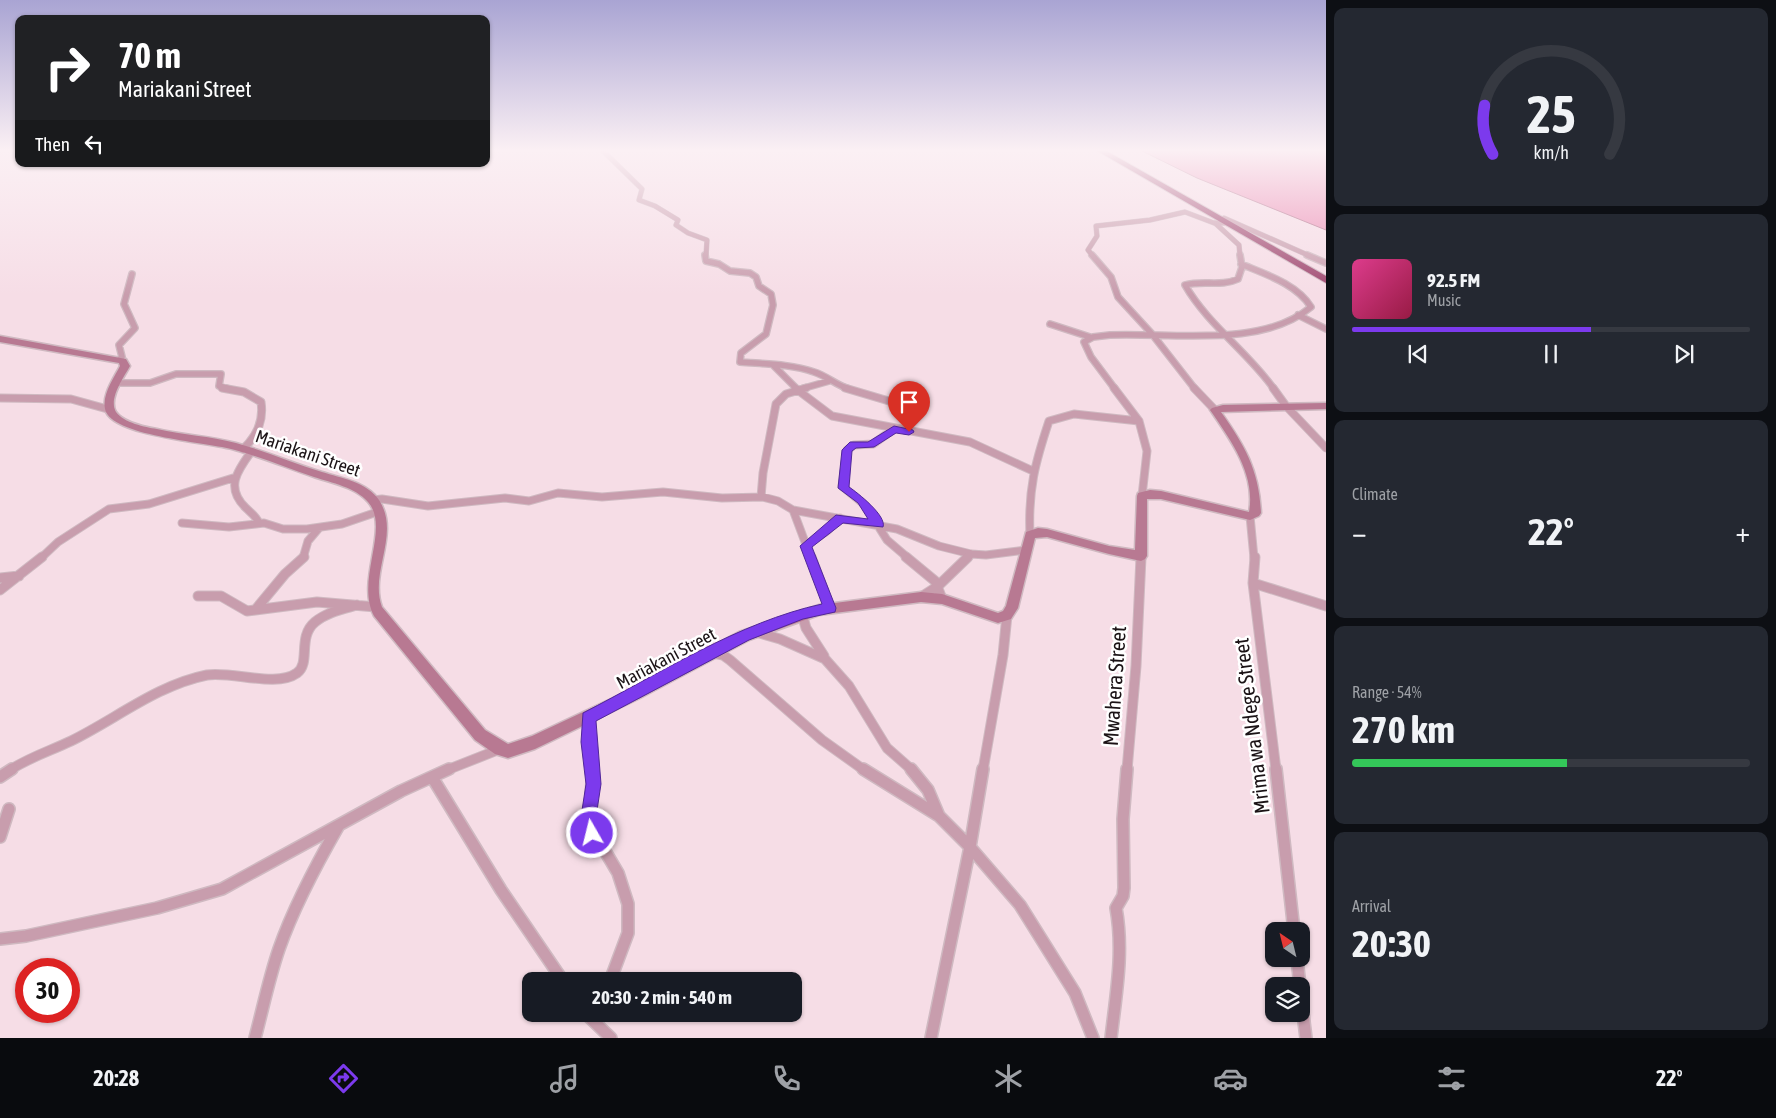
<!DOCTYPE html>
<html lang="en">
<head>
<meta charset="utf-8">
<style>
	:root { --surface:#171b24; --page:#242831; --text:#f1f3f6; --muted:#9ea1a6; --line:#363941; --accent:#7c3aed }
	body { margin:0; font-family:"Asap Condensed",sans-serif; background:var(--page); color:var(--text); height:100vh; display:flex; flex-direction:column; font-size:19px; white-space:nowrap }
	* { box-sizing:border-box; margin:0 }
	p { font-size:16px; color:var(--muted) }
	.icon { flex:none; width:28px; height:28px; fill:none; stroke:currentColor; stroke-width:2; stroke-linecap:round; stroke-linejoin:round }
	.map { position:relative; flex:1; overflow:hidden }
	.panel { display:flex; flex-direction:column; gap:8px; padding:8px; background:#0d0f14; width:450px }
	.panel>* { flex:none }
	.banner { position:absolute; left:15px; top:15px; width:475px; height:152px; border-radius:10px; box-shadow:0 1px 4px #0004; background:#202124; color:#fff; overflow:hidden }
	.needle { width:32px; rotate:325deg }
	.tools { position:absolute; left:1265px; top:922px; display:grid; gap:10px }
	.tools a { display:grid; place-items:center; width:45px; height:45px; border-radius:10px; background:var(--surface); box-shadow:0 1px 4px #0004; font-size:25px }
	.speed { position:absolute; left:15px; top:958px; display:flex; gap:10px; font-size:25px; font-weight:700; text-align:center }
	.speed>* { display:grid; place-content:center; width:65px; height:65px; border-radius:50%; background:var(--surface); box-shadow:0 1px 4px #0004; line-height:1 }
	.speed .limit { border:8px solid #d22; background:#fff; color:#111 }
	.pin { position:absolute; display:grid; place-items:center; width:42px; height:42px; color:#fff; margin:-51px -21px; border-radius:50% 50% 50% 0; rotate:-45deg; box-shadow:0 0 5px #0007 }
	.pin .icon { rotate:45deg }
	.me { position:absolute; width:55px; margin:-28px; rotate:352deg; stroke-linejoin:round; filter:drop-shadow(0 0 4px #0008) }
	.turn { display:flex; align-items:center; gap:18px; height:105px; padding:0 20px; font-size:22px }
	.turn .icon { width:65px; height:65px; stroke-width:2.5 }
	.turn b { display:block; font-size:35px; line-height:42px }
	.then { display:flex; align-items:center; height:48px; padding:0 20px; background:#0003; gap:10px; font-size:19px }
	.big { font-size:38px; font-weight:700; line-height:1.1 }
	.panel .card { flex:1; display:flex; flex-direction:column; justify-content:center; gap:8px; min-width:0; padding:0 18px; border-radius:10px; background:var(--page) }
	.panel .dial { align-items:center; gap:0 }
	.dial svg { height:130px; overflow:visible; fill:none; stroke:var(--line); stroke-width:7; stroke-linecap:round; text-anchor:middle }
	.dial text { fill:var(--text); stroke:none }
	.song { display:flex; align-items:center; gap:15px }
	.cover { width:60px; height:60px; border-radius:8px; background:linear-gradient(135deg,hsl(330 70% 55%),hsl(340 70% 35%)) }
	.played { height:5px; border-radius:2px; background:linear-gradient(90deg,var(--accent) 60%,var(--line) 60%) }
	.keys { display:flex; justify-content:space-around; direction:ltr }
	.heat { display:flex; justify-content:space-between; align-items:center; font-size:28px; direction:ltr }
	.charge { height:8px; border-radius:4px; background:linear-gradient(90deg,#34c759 54%,var(--line) 0) }
	.trip { position:absolute; left:522px; top:972px; width:280px; height:50px; border-radius:10px; background:var(--surface); box-shadow:0 1px 4px #0004; font-weight:700; line-height:50px; text-align:center }
	.tabs { display:flex; height:80px; justify-content:space-around; align-items:center; background:#090b0e; color:var(--muted) }
	.tabs .icon { width:35px; height:35px }
	.tabs .selected { color:var(--accent) }
	.tabs b { font-size:22px; color:var(--text) }
	main { display:flex; flex:1; min-height:0 }
	.map>svg:first-child { display:block }
	.water { fill:#eb8bb3; stroke:#ad6784 }
	.lines { fill:none; stroke-linecap:round; stroke-linejoin:round }
	.street-far4-casing { stroke:#cfb9c1; stroke-width:5.5 }
	.street-far3-casing { stroke:#cfb9c1; stroke-width:8 }
	.street-far2-casing { stroke:#cfb9c1; stroke-width:9 }
	.street-far1-casing { stroke:#cfb9c1; stroke-width:11 }
	.street-casing { stroke:#cfb9c1; stroke-width:14 }
	.secondary-casing { stroke:#cfb9c1; stroke-width:3 }
	.highway-casing { stroke:#cfb9c1; stroke-width:2 }
	.street-far4 { stroke:#c89dad; stroke-width:4.5 }
	.street-far3 { stroke:#c89dad; stroke-width:5.5 }
	.street-far2 { stroke:#c89dad; stroke-width:7 }
	.street-far1 { stroke:#c89dad; stroke-width:9 }
	.street { stroke:#c89dad; stroke-width:11 }
	.secondary { fill:#b87992; fill-rule:evenodd }
	.highway { fill:#9e466e; fill-rule:evenodd }
	.route { fill:#7c3aed; stroke:#51269a }
	.labels { text-anchor:middle; dominant-baseline:central; stroke-width:5; stroke-linejoin:round; paint-order:stroke }
	.street-label { font-size:18px; fill:#1b1316; stroke:#fff }
	.near-street-label { font-size:21px; fill:#1b1316; stroke:#fff }
</style>
</head>
<body>
<main>
<div class="map">
<svg width="1326" height="1038" viewBox="0 0 1326 1038">
	<rect width="100%" height="100%" fill="#f6dde6"/>
	<!-- water -->
	<path class="water" d="M 1138,149 L 1326,149 L 1326,230 L 1197,178 Z"/>
	<g class="lines">
		<!-- street-far4 casing -->
		<g class="street-far4-casing">
			<path id="street-far4" d="M 601,149 L 642,189 L 639,200 L 655,206 L 678,220 L 676,225 L 688,233 L 707,240 L 706,256
				M 1224,218 L 1310,256
				M 1215,223 L 1239,245 L 1240,256
				M 1093,256 L 1088,250 L 1097,236 L 1096,226 L 1150,220 L 1185,212 L 1214,223 L 1227,223"/>
		</g>
		<!-- street-far3 casing -->
		<g class="street-far3-casing">
			<path id="street-far3" d="M 705,255 L 706,261 L 719,264 L 730,271 L 750,273 L 756,277 L 759,286 L 771,294 L 773,305 L 766,334 L 741,353 L 740,362 C 764,364 791,364 814,372 C 827,376 836,385 849,389
				M 1092,255 L 1111,277 L 1118,297 L 1152,334 L 1195,389
				M 1240,255 L 1242,267 L 1238,279 C 1221,287 1203,280 1185,285 C 1208,325 1248,352 1274,389
				M 1307,255 L 1326,263
				M 1298,315 L 1326,329
				M 1050,324 L 1090,337
				M 120,359 L 122,357 L 119,345 L 135,328 L 124,304 L 132,274
				M 773,365 L 797,389
				M 117,383 L 150,383 L 176,374 L 221,374 L 219,386 L 229,389
				M 801,389 L 829,381
				M 1115,389 L 1091,357 L 1084,342 L 1093,337 L 1110,335 C 1171,332 1261,349 1311,307 C 1297,284 1265,274 1241,264"/>
		</g>
		<!-- street-far2 casing -->
		<g class="street-far2-casing">
			<path id="street-far2" d="M 222,388 L 244,392 L 261,402 C 264,421 257,436 243,449
				M 795,388 L 832,416 L 970,442 L 1033,471
				M 845,388 L 899,404
				M 1114,388 L 1139,421 L 1147,451 L 1142,496
				M 1194,388 L 1215,410
				M 1273,388 L 1286,406 L 1326,448
				M 0,398 L 71,399 L 111,410
				M 894,429 L 873,444 L 854,445 L 847,450 L 842,486 L 865,505 L 887,540 L 908,558
				M 251,452 C 237,471 225,488 246,508 C 251,513 256,516 259,523
				M 761,497 L 763,473 L 776,404 L 786,394 L 806,388
				M 373,500 L 382,499 L 428,506 L 505,498 L 529,501 L 558,493 L 602,497 L 663,492 L 722,498 L 763,497 L 778,501 L 793,510 L 811,558
				M 793,510 L 897,529 L 939,546 L 971,554 L 986,555 L 1026,550
				M 1250,516 L 1254,558
				M 182,523 L 229,527 L 264,523 L 283,529 L 307,529 L 342,524 L 380,511
				M 1030,535 C 1028,490 1035,463 1049,421 L 1074,414 L 1139,421
				M 806,545 L 827,531 L 840,518
				M 41,558 L 58,542 L 109,509 L 149,504 L 233,478
				M 303,558 L 308,541 L 319,528
				M 967,558 L 971,554"/>
		</g>
		<!-- street-far1 casing -->
		<g class="street-far1-casing">
			<path id="street-far1" d="M 811,557 L 830,608
				M 906,557 L 935,581 L 942,599
				M 1255,557 L 1253,583 L 1276,770
				M 0,578 L 19,576
				M 1253,583 L 1326,606
				M 0,590 L 42,557
				M 198,596 L 221,596 L 247,611 L 317,602 L 376,607
				M 921,597 L 938,586 L 968,557
				M 256,609 L 285,574 L 304,557
				M 802,614 L 806,628 L 824,656
				M 756,632 L 780,639 L 825,659 L 849,686 L 887,748 L 912,770
				M 713,653 L 723,655 L 730,660 L 822,740 L 864,770
				M 588,717 L 593,770
				M 10,770 C 30,757 50,751 71,741 C 116,719 157,685 207,675 C 233,671 276,688 297,673 C 311,663 297,637 315,622 C 327,612 343,609 357,605
				M 447,770 L 500,749
				M 983,770 L 1003,655 L 1007,615
				M 1127,770 L 1136,666 L 1141,557"/>
		</g>
		<!-- street casing -->
		<g class="street-casing">
			<path id="street" d="M 593,769 L 589,824 L 618,873 L 628,904 L 628,933 L 610,981
				M 863,769 L 939,816 L 970,847 L 1020,905 L 1075,993 L 1093,1038
				M 911,769 L 928,790 L 939,816
				M 1276,769 L 1294,931
				M 0,777 L 12,769
				M 432,777 L 501,890 L 563,981
				M 0,837 L 9,809
				M 0,939 L 26,936 L 157,908 L 222,889 L 401,791 L 449,769
				M 1297,959 L 1300,986
				M 1301,997 L 1306,1038
				M 586,1014 L 611,1038
				M 255,1038 C 263,1008 269,978 279,949 C 294,906 316,865 339,825
				M 931,1038 L 970,847 L 983,769
				M 1111,1038 C 1116,994 1124,952 1116,908 L 1123,896 L 1124,888 L 1123,819 L 1127,769"/>
		</g>
		<!-- secondary casing -->
		<g class="secondary-casing">
			<path id="secondary" d="M 0,336 L 126,359 L 130,366 C 124,377 108,399 116,412 C 124,423 145,427 157,429 C 183,435 210,436 236,443 C 265,451 293,463 322,472 C 341,478 367,482 379,500 C 401,534 369,572 382,607 L 485,730 L 508,744 L 532,736 L 630,690 L 739,632 L 819,605 L 921,592 L 942,594 L 998,613 L 1003,611 L 1006,606 L 1026,532 L 1038,528 L 1047,529 L 1109,546 L 1135,550 L 1137,496 L 1138,493 L 1150,490 L 1161,491 L 1249,512 C 1256,474 1230,439 1210,410 L 1212,408 L 1223,405 L 1326,403 L 1326,409 L 1221,412 C 1245,446 1259,470 1261,513 L 1259,516 L 1250,520 L 1161,499 L 1147,499 L 1147,556 L 1145,559 L 1141,561 L 1109,554 L 1047,537 L 1035,538 L 1018,608 L 1011,619 L 998,623 L 942,604 L 921,602 L 819,615 L 749,640 L 640,698 L 535,749 L 508,758 L 495,754 L 475,740 L 374,616 C 355,580 391,528 368,502 C 355,487 332,483 314,477 C 287,468 261,457 235,450 C 208,442 118,437 106,412 C 100,397 114,378 120,366 L 119,363 L 0,342 Z"/>
		</g>
		<!-- highway casing -->
		<g class="highway-casing">
			<path id="highway" d="M 1094,149 L 1103,149 L 1326,276 L 1326,283 Z"/>
		</g>
		<!-- street-far4 -->
		<use href="#street-far4" class="street-far4"/>
		<!-- street-far3 -->
		<use href="#street-far3" class="street-far3"/>
		<!-- street-far2 -->
		<use href="#street-far2" class="street-far2"/>
		<!-- street-far1 -->
		<use href="#street-far1" class="street-far1"/>
		<!-- street -->
		<use href="#street" class="street"/>
		<!-- secondary -->
		<use href="#secondary" class="secondary"/>
		<!-- highway -->
		<use href="#highway" class="highway"/>
	</g>
	<!-- sky -->
	<linearGradient id="sky" x2="0" y2="1"><stop stop-color="#a9a4d3"/><stop offset="0.51" stop-color="#fbf0f4"/><stop offset="1" stop-color="#fbf0f4" stop-opacity="0"/></linearGradient>
	<rect width="1326" height="295" fill="url(#sky)"/>
	<!-- route -->
	<path class="route" d="M 894,426 L 913,430 L 914,432 L 909,435 L 896,433 L 874,447 L 856,448 L 852,451 L 849,487 C 858,493 887,516 883,527 L 843,523 L 812,547 L 836,608 L 835,612 L 803,619 L 749,640 L 596,721 L 601,784 L 596,817 L 600,833 L 598,838 L 592,841 L 587,838 L 581,817 L 586,784 L 581,742 L 583,713 C 659,674 739,622 822,604 L 800,546 L 836,515 L 868,519 L 858,503 L 838,488 L 842,450 L 850,442 L 868,442 Z"/>
	<g class="labels">
		<!-- street labels -->
		<g class="street-label">
			<text transform="translate(308 453) rotate(19)">Mariakani Street</text>
			<text transform="translate(666 658) rotate(-28)">Mariakani Street</text>
		</g>
		<!-- near-street labels -->
		<g class="near-street-label">
			<text transform="translate(1114 686) rotate(-86)">Mwahera Street</text>
			<text transform="translate(1251 726) rotate(-97)">Mrima wa Ndege Street</text>
		</g>
	</g>
</svg>
<div class="tools">
<a><svg class="needle" viewBox="-14 -14 28 28"><path d="M0-13l5 13h-10z" fill="#e53935"/><path d="M0 13l5-13h-10z" fill="#9ea1a6"/></svg></a>
<a><svg class="icon" aria-label="layers" viewBox="0 0 24 24"><path d="M12 4l9 5-9 5-9-5zM3 14l9 5 9-5"/></svg></a>
</div>
<div class="speed"><div class="limit">30</div></div>
<div class="pin" style="left:909px;top:432px;background:#d93025"><svg class="icon" aria-label="arrive" viewBox="0 0 24 24"><path d="M6 21V4h12l-3 4 3 4H6"/></svg></div>
<svg class="me" style="left:592px;top:833px" viewBox="-20 -20 40 40"><circle r="17" fill="#7c3aed" stroke="#fff" stroke-width="3"/><path d="M0-11L8 9 0 5-8 9z" fill="#fff"/></svg>
<div class="trip">20:30 · 2 min · 540 m</div>
<div class="banner">
<div class="turn"><svg class="icon" aria-label="right" viewBox="0 0 24 24"><path d="M7 20v-9h11M14 6l5 5-5 5"/></svg><div><b>70 m</b>Mariakani Street</div></div>
<div class="then">Then<svg class="icon" aria-label="left" viewBox="0 0 24 24"><path d="M17 20v-9H6M10 6l-5 5 5 5"/></svg></div>
</div>
</div>
<section class="panel">
<div class="card dial"><svg viewBox="0 0 100 80">
<path d="M14 69A42 42 0 1 1 86 69"/>
<path d="M14 69A42 42 0 0 1 9 39" stroke="#7c3aed"/>
<text x="50" y="56" font-size="32" font-weight="700">25</text>
<text x="50" y="72" font-size="11">km/h</text>
</svg></div>
<div class="card">
<div class="song"><i class="cover"></i><div><b>92.5 FM</b><p>Music</p></div></div>
<div class="played"></div>
<div class="keys"><svg class="icon" aria-label="previous" viewBox="0 0 24 24"><path d="M18 5L8 12l10 7zM5 5v14"/></svg><svg class="icon" aria-label="pause" viewBox="0 0 24 24"><path d="M8 5v14M16 5v14"/></svg><svg class="icon" aria-label="next" viewBox="0 0 24 24"><path d="M6 5l10 7-10 7zM19 5v14"/></svg></div>
</div>
<div class="card"><p>Climate</p>
<div class="heat"><a>−</a><b class="big">22°</b><a>+</a></div>
</div>
<div class="card"><p>Range · 54%</p><b class="big">270 km</b><div class="charge"></div></div>
<div class="card"><p>Arrival</p><b class="big">20:30</b></div>
</section>
</main>
<nav class="tabs">
<b>20:28</b>
<svg class="icon selected" aria-label="directions" viewBox="0 0 24 24"><path d="M12 3l9 9-9 9-9-9zM9 14v-3h6M13 9l2 2-2 2"/></svg>
<svg class="icon" aria-label="music" viewBox="0 0 24 24"><path d="M9 18V5l10-2v13"/><circle cx="6" cy="18" r="3"/><circle cx="16" cy="16" r="3"/></svg>
<svg class="icon" aria-label="phone" viewBox="0 0 24 24"><path d="M5 4h4l2 5-3 2q2 4 5 5l2-3 5 2v4C11 20 4 13 5 4z"/></svg>
<svg class="icon" aria-label="climate" viewBox="0 0 24 24"><path d="M12 3v18M4 7l16 10M4 17L20 7"/></svg>
<svg class="icon" aria-label="car" viewBox="0 0 24 24"><path d="M5 17H2v-5l4-1 3-4h7l3 4 3 1v5h-3M9 17h6M6 11h13"/><circle cx="7" cy="17" r="2"/><circle cx="17" cy="17" r="2"/></svg>
<svg class="icon" aria-label="filters" viewBox="0 0 24 24"><path d="M4 7h16M4 17h16"/><circle cx="9" cy="7" r="2"/><circle cx="15" cy="17" r="2"/></svg>
<b>22°</b>
</nav>
</body>
</html>
